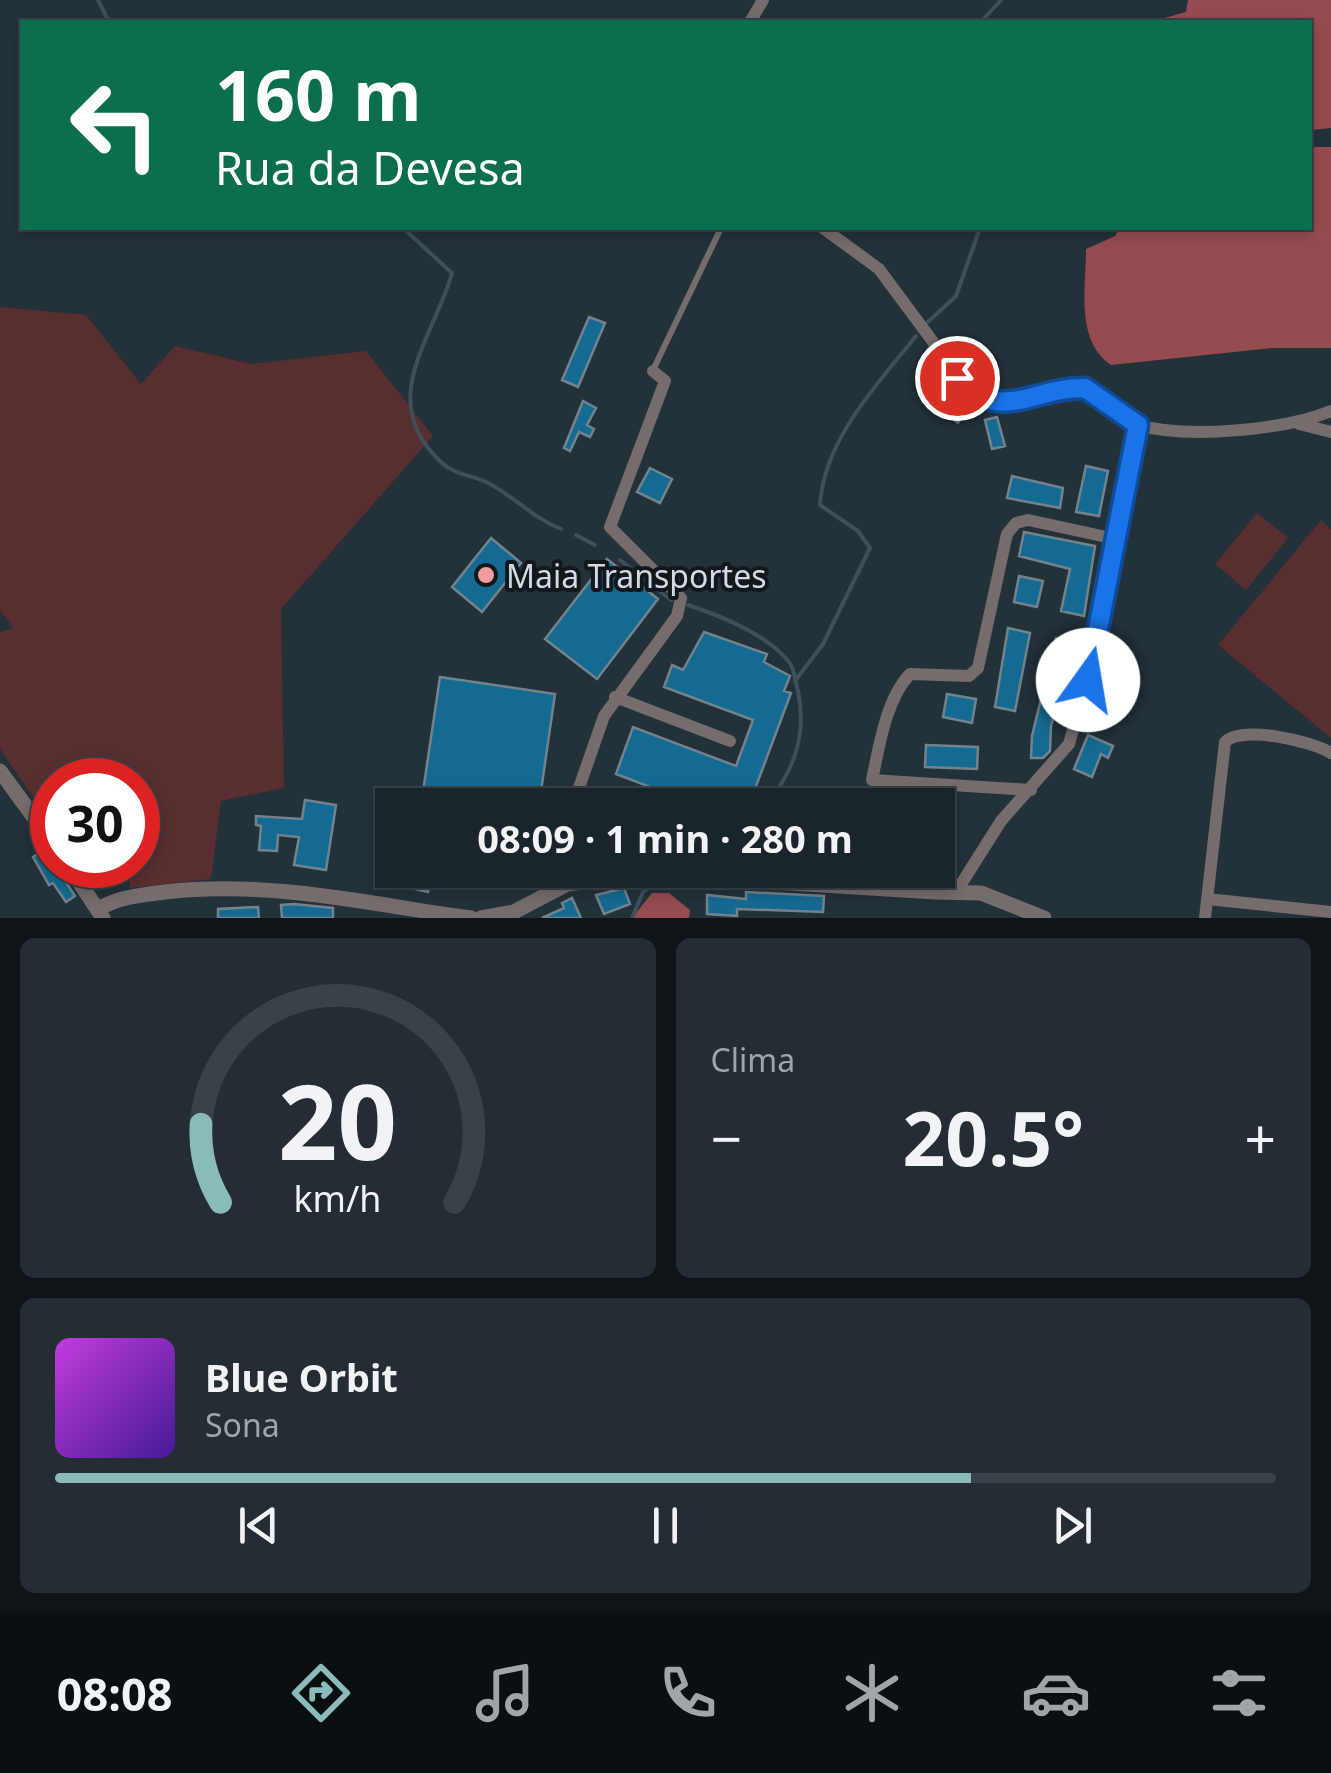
<!DOCTYPE html>
<html lang="pt">
<head>
<meta charset="utf-8">
<style>
	:root { --surface:#1a252b; --page:#232d33; --text:#f1f3f6; --muted:#9fa5a9; --line:#384247; --accent:#8bbbb9 }
	body { margin:0; font-family:"Noto Sans",sans-serif; background:var(--page); color:var(--text); height:100vh; display:flex; flex-direction:column; font-size:38px; white-space:nowrap }
	* { box-sizing:border-box; margin:0 }
	p { font-size:32px; color:var(--muted) }
	.icon { flex:none; width:55px; height:55px; fill:none; stroke:currentColor; stroke-width:2; stroke-linecap:round; stroke-linejoin:round }
	.map { position:relative; height:918px; overflow:hidden }
	.side { display:flex; flex-direction:column; gap:20px; padding:20px; background:#0e1418; flex:1 }
	.side>* { flex:none }
	.guide { position:absolute; left:20px; top:20px; width:1292px; height:210px; border-radius:0px; box-shadow:0 5px 15px #0003,0 0 0 2px var(--line); background:#0b6e4f; color:#fff; overflow:hidden }
	.speed { position:absolute; left:30px; top:758px; display:flex; gap:20px; font-size:50px; font-weight:700; text-align:center }
	.speed>* { display:grid; place-content:center; width:130px; height:130px; border-radius:50%; background:var(--surface); box-shadow:0 5px 15px #0003,0 0 0 2px var(--line); line-height:1 }
	.speed .limit { border:15px solid #d22; background:#fff; color:#111 }
	.pin { position:absolute; display:grid; place-items:center; width:85px; height:85px; color:#fff; margin:-42px; border:5px solid #fff; border-radius:50%; box-shadow:0 2px 10px #0007 }
	.me { position:absolute; width:110px; margin:-55px; rotate:13deg; stroke-linejoin:round; filter:drop-shadow(0 0 8px #0008) }
	.turn { display:flex; align-items:center; gap:35px; height:210px; padding:0 30px; font-size:45px }
	.turn .icon { width:130px; height:130px; stroke-width:2.5 }
	.turn b { display:block; font-size:70px; line-height:85px }
	.big { font-size:75px; font-weight:700; line-height:1.1 }
	.side .widget { flex:1; display:flex; flex-direction:column; justify-content:center; gap:15px; min-width:0; padding:0 35px; border-radius:15px; background:var(--page) }
	.side .dial { align-items:center; gap:0 }
	.dial svg { height:260px; overflow:visible; fill:none; stroke:var(--line); stroke-width:7; stroke-linecap:round; text-anchor:middle }
	.dial text { fill:var(--text); stroke:none }
	.song { display:flex; align-items:center; gap:30px }
	.cover { width:120px; height:120px; border-radius:15px; background:linear-gradient(135deg,hsl(290 70% 55%),hsl(260 70% 35%)) }
	.played { height:10px; border-radius:5px; background:linear-gradient(90deg,var(--accent) 75%,var(--line) 75%) }
	.keys { display:flex; justify-content:space-around; direction:ltr }
	.heat { display:flex; justify-content:space-between; align-items:center; font-size:55px; direction:ltr }
	.side .tiles { flex:1; display:grid; gap:20px; grid-template-columns:1fr 1fr }
	.widget:last-child { grid-column:span 2 }
	.trip { position:absolute; left:375px; top:788px; width:580px; height:100px; border-radius:0px; background:var(--surface); box-shadow:0 5px 15px #0003,0 0 0 2px var(--line); font-weight:700; line-height:100px; text-align:center }
	.tab-bar { display:flex; height:160px; justify-content:space-around; align-items:center; background:#0a0f11; color:var(--muted) }
	.tab-bar .icon { width:70px; height:70px }
	.tab-bar .selected { color:var(--accent) }
	.tab-bar b { font-size:45px; color:var(--text) }
	.map>svg:first-child { display:block }
	.green { fill:#592e30 }
	.forest { fill:#954c50 }
	.lines { fill:none; stroke-linecap:round; stroke-linejoin:round }
	.stream { stroke:#3f505a; stroke-width:4 }
	.building { fill:#156a91; stroke:#73838c; stroke-width:2.5 }
	.service { stroke:#756c6c; stroke-width:6 }
	.minor { stroke:#756c6c; stroke-width:12 }
	.tertiary { stroke:#756c6c; stroke-width:15 }
	.route-casing { stroke:#114b97; stroke-width:25 }
	.route { stroke:#1a73e8; stroke-width:18 }
	.poi-dot { fill:#f59b9e; stroke:#12181c; stroke-width:4 }
	.labels { text-anchor:middle; dominant-baseline:central; stroke-width:8; stroke-linejoin:round; paint-order:stroke }
	.poi-label { font-size:32px; fill:#d3dbe0; stroke:#12181c; text-anchor:start }
</style>
</head>
<body>
<div class="map">
<svg width="1331" height="918" viewBox="0 0 1331 918">
	<rect width="100%" height="100%" fill="#233139"/>
	<!-- green -->
	<path class="green" d="M 0,307 L 86,315 L 141,384 L 175,346 L 251,364 L 366,351 L 433,436 L 281,609 L 284,788 L 221,801 L 211,879 L 130,888 L 128,865 L 138,865 L 138,780 L 52,780 L 52,824 L 0,749 L 0,632 L 13,628 L 0,610 Z
		M 1257,513 L 1288,538 L 1246,590 L 1215,564 Z
		M 1321,520 L 1331,529 L 1331,738 L 1218,645 Z"/>
	<!-- forest -->
	<path class="forest" d="M 1188,0 L 1331,0 L 1331,128 L 1310,130 L 1310,22 L 1150,22 L 1186,12 Z
		M 1314,147 L 1331,147 L 1331,348 L 1273,348 L 1111,365 C 1075,340 1086,289 1086,249 L 1115,236 L 1120,228 L 1310,228 L 1310,150 Z
		M 652,893 L 669,893 L 690,910 L 689,918 L 632,918 Z"/>
	<g class="lines">
		<!-- stream -->
		<path class="stream" d="M 98,0 L 107,18 L 116,22
			M 981,22 L 1001,0
			M 403,228 L 452,273 C 434,338 374,401 442,463 C 456,476 475,475 490,484 C 516,498 533,518 561,529
			M 928,322 L 956,296 L 980,228
			M 576,535 L 595,545
			M 620,560 L 671,600
			M 688,605 C 721,616 767,634 789,662 C 795,669 795,682 798,691 C 807,734 794,773 765,805
			M 795,681 L 823,644 L 870,548 L 858,531 L 820,505 C 824,440 876,386 916,336
			M 632,918 L 643,892 L 654,883"/>
	</g>
	<!-- building -->
	<path class="building" d="M 589,317 L 605,323 L 578,387 L 562,380 Z
		M 946,396 L 967,411 L 958,423 L 938,407 Z
		M 583,401 L 596,408 L 587,425 L 594,429 L 590,437 L 579,432 L 570,451 L 564,448 Z
		M 997,417 L 1005,446 L 992,449 L 985,420 Z
		M 1086,466 L 1108,471 L 1099,516 L 1076,512 Z
		M 650,468 L 672,479 L 660,503 L 637,492 Z
		M 1012,476 L 1063,488 L 1060,508 L 1007,498 Z
		M 1024,532 L 1095,546 L 1084,616 L 1061,611 L 1070,569 L 1019,556 Z
		M 491,538 L 521,563 L 482,612 L 452,587 Z
		M 607,559 L 658,599 L 597,679 L 545,639 Z
		M 1019,576 L 1043,581 L 1037,607 L 1014,602 Z
		M 1008,628 L 1030,633 L 1015,711 L 995,707 Z
		M 704,632 L 767,654 L 764,662 L 790,676 L 784,691 L 791,693 L 749,805 L 697,805 L 616,774 L 633,727 L 736,766 L 753,720 L 664,687 L 672,665 L 683,670 Z
		M 1056,638 L 1079,643 L 1067,696 L 1060,694 L 1051,726 L 1050,751 L 1043,758 L 1031,758 L 1032,736 Z
		M 440,677 L 555,694 L 539,805 L 421,805 Z
		M 947,694 L 976,699 L 972,723 L 943,717 Z
		M 1088,735 L 1113,746 L 1108,758 L 1101,754 L 1092,777 L 1074,769 Z
		M 926,745 L 978,747 L 977,769 L 925,767 Z
		M 904,792 L 941,794 L 941,805 L 904,805 Z
		M 305,800 L 336,805 L 326,870 L 294,865 L 299,837 L 278,835 L 277,851 L 259,850 L 261,826 L 256,825 L 256,816 L 302,819 Z
		M 44,849 L 75,896 L 66,902 L 53,883 L 49,885 L 33,857 Z
		M 414,870 L 432,870 L 428,892 L 411,888 Z
		M 624,888 L 630,904 L 604,914 L 596,895 Z
		M 746,892 L 824,896 L 823,912 L 737,909 L 737,916 L 707,914 L 707,895 L 746,899 Z
		M 572,898 L 581,918 L 542,918 L 564,908 L 562,903 Z
		M 294,904 L 333,908 L 333,918 L 282,918 L 281,905 Z
		M 258,907 L 259,918 L 218,918 L 218,909 Z"/>
	<g class="lines">
		<!-- service -->
		<path class="service" d="M 653,370 L 721,228"/>
		<!-- minor -->
		<path class="minor" d="M 750,22 L 763,0
			M 823,228 L 879,269 L 974,397 L 997,403 L 1085,388 L 1138,425 L 1098,643 L 1069,744 L 1001,821 L 958,889
			M 1299,424 L 1331,432
			M 1138,425 C 1188,439 1284,430 1331,411
			M 615,697 L 730,741
			M 1031,790 L 872,780 C 879,747 886,699 910,674 L 969,676 L 978,668 L 1007,534 L 1016,523 L 1028,520 L 1116,539
			M 573,805 L 604,716 L 677,616 L 681,598 L 610,527 L 665,381 L 653,371
			M 1207,899 L 1331,912
			M 1205,918 L 1225,742 C 1243,725 1311,741 1331,753"/>
		<!-- tertiary -->
		<path class="tertiary" d="M 0,771 L 52,842
			M 68,865 L 103,918
			M 98,909 C 119,897 140,895 165,892 C 270,880 368,904 471,918
			M 481,918 L 514,912 L 567,884 L 644,874 L 935,892 L 981,893 L 1044,918"/>
	</g>
	<g class="lines">
		<!-- route casing -->
		<g class="route-casing">
			<path id="route" d="M 957,378 C 1000,425 1033,387 1085,388 L 1138,425 L 1088,680"/>
		</g>
		<!-- route -->
		<use href="#route" class="route"/>
	</g>
	<!-- markers -->
	<circle class="poi-dot" cx="486" cy="575" r="10"/>
	<g class="labels">
		<!-- poi labels -->
		<g class="poi-label">
			<text x="506" y="575">Maia Transportes</text>
		</g>
	</g>
</svg>
<div class="speed"><div class="limit">30</div></div>
<div class="pin" style="left:957px;top:378px;background:#d93025"><svg class="icon" aria-label="arrive" viewBox="0 0 24 24"><path d="M6 21V4h12l-3 4 3 4H6"/></svg></div>
<svg class="me" style="left:1088px;top:680px" viewBox="-20 -20 40 40"><circle r="19" fill="#fff"/><path d="M0-13L10 11 0 6-10 11z" fill="#1a73e8"/></svg>
<div class="trip">08:09 · 1 min · 280 m</div>
<div class="guide">
<div class="turn"><svg class="icon" aria-label="left" viewBox="0 0 24 24"><path d="M17 20v-9H6M10 6l-5 5 5 5"/></svg><div><b>160 m</b>Rua da Devesa</div></div>
</div>
</div>
<section class="side">
<div class="tiles">
<div class="widget dial"><svg viewBox="0 0 100 80">
<path d="M14 69A42 42 0 1 1 86 69"/>
<path d="M14 69A42 42 0 0 1 8 45" stroke="#8bbbb9"/>
<text x="50" y="56" font-size="32" font-weight="700">20</text>
<text x="50" y="72" font-size="11">km/h</text>
</svg></div>
<div class="widget"><p>Clima</p>
<div class="heat"><a>−</a><b class="big">20.5°</b><a>+</a></div>
</div>
<div class="widget">
<div class="song"><i class="cover"></i><div><b>Blue Orbit</b><p>Sona</p></div></div>
<div class="played"></div>
<div class="keys"><svg class="icon" aria-label="previous" viewBox="0 0 24 24"><path d="M18 5L8 12l10 7zM5 5v14"/></svg><svg class="icon" aria-label="pause" viewBox="0 0 24 24"><path d="M8 5v14M16 5v14"/></svg><svg class="icon" aria-label="next" viewBox="0 0 24 24"><path d="M6 5l10 7-10 7zM19 5v14"/></svg></div>
</div>
</div>
</section>
<nav class="tab-bar">
<b>08:08</b>
<svg class="icon selected" aria-label="directions" viewBox="0 0 24 24"><path d="M12 3l9 9-9 9-9-9zM9 14v-3h6M13 9l2 2-2 2"/></svg>
<svg class="icon" aria-label="music" viewBox="0 0 24 24"><path d="M9 18V5l10-2v13"/><circle cx="6" cy="18" r="3"/><circle cx="16" cy="16" r="3"/></svg>
<svg class="icon" aria-label="phone" viewBox="0 0 24 24"><path d="M5 4h4l2 5-3 2q2 4 5 5l2-3 5 2v4C11 20 4 13 5 4z"/></svg>
<svg class="icon" aria-label="climate" viewBox="0 0 24 24"><path d="M12 3v18M4 7l16 10M4 17L20 7"/></svg>
<svg class="icon" aria-label="car" viewBox="0 0 24 24"><path d="M5 17H2v-5l4-1 3-4h7l3 4 3 1v5h-3M9 17h6M6 11h13"/><circle cx="7" cy="17" r="2"/><circle cx="17" cy="17" r="2"/></svg>
<svg class="icon" aria-label="filters" viewBox="0 0 24 24"><path d="M4 7h16M4 17h16"/><circle cx="9" cy="7" r="2"/><circle cx="15" cy="17" r="2"/></svg>
</nav>
</body>
</html>
